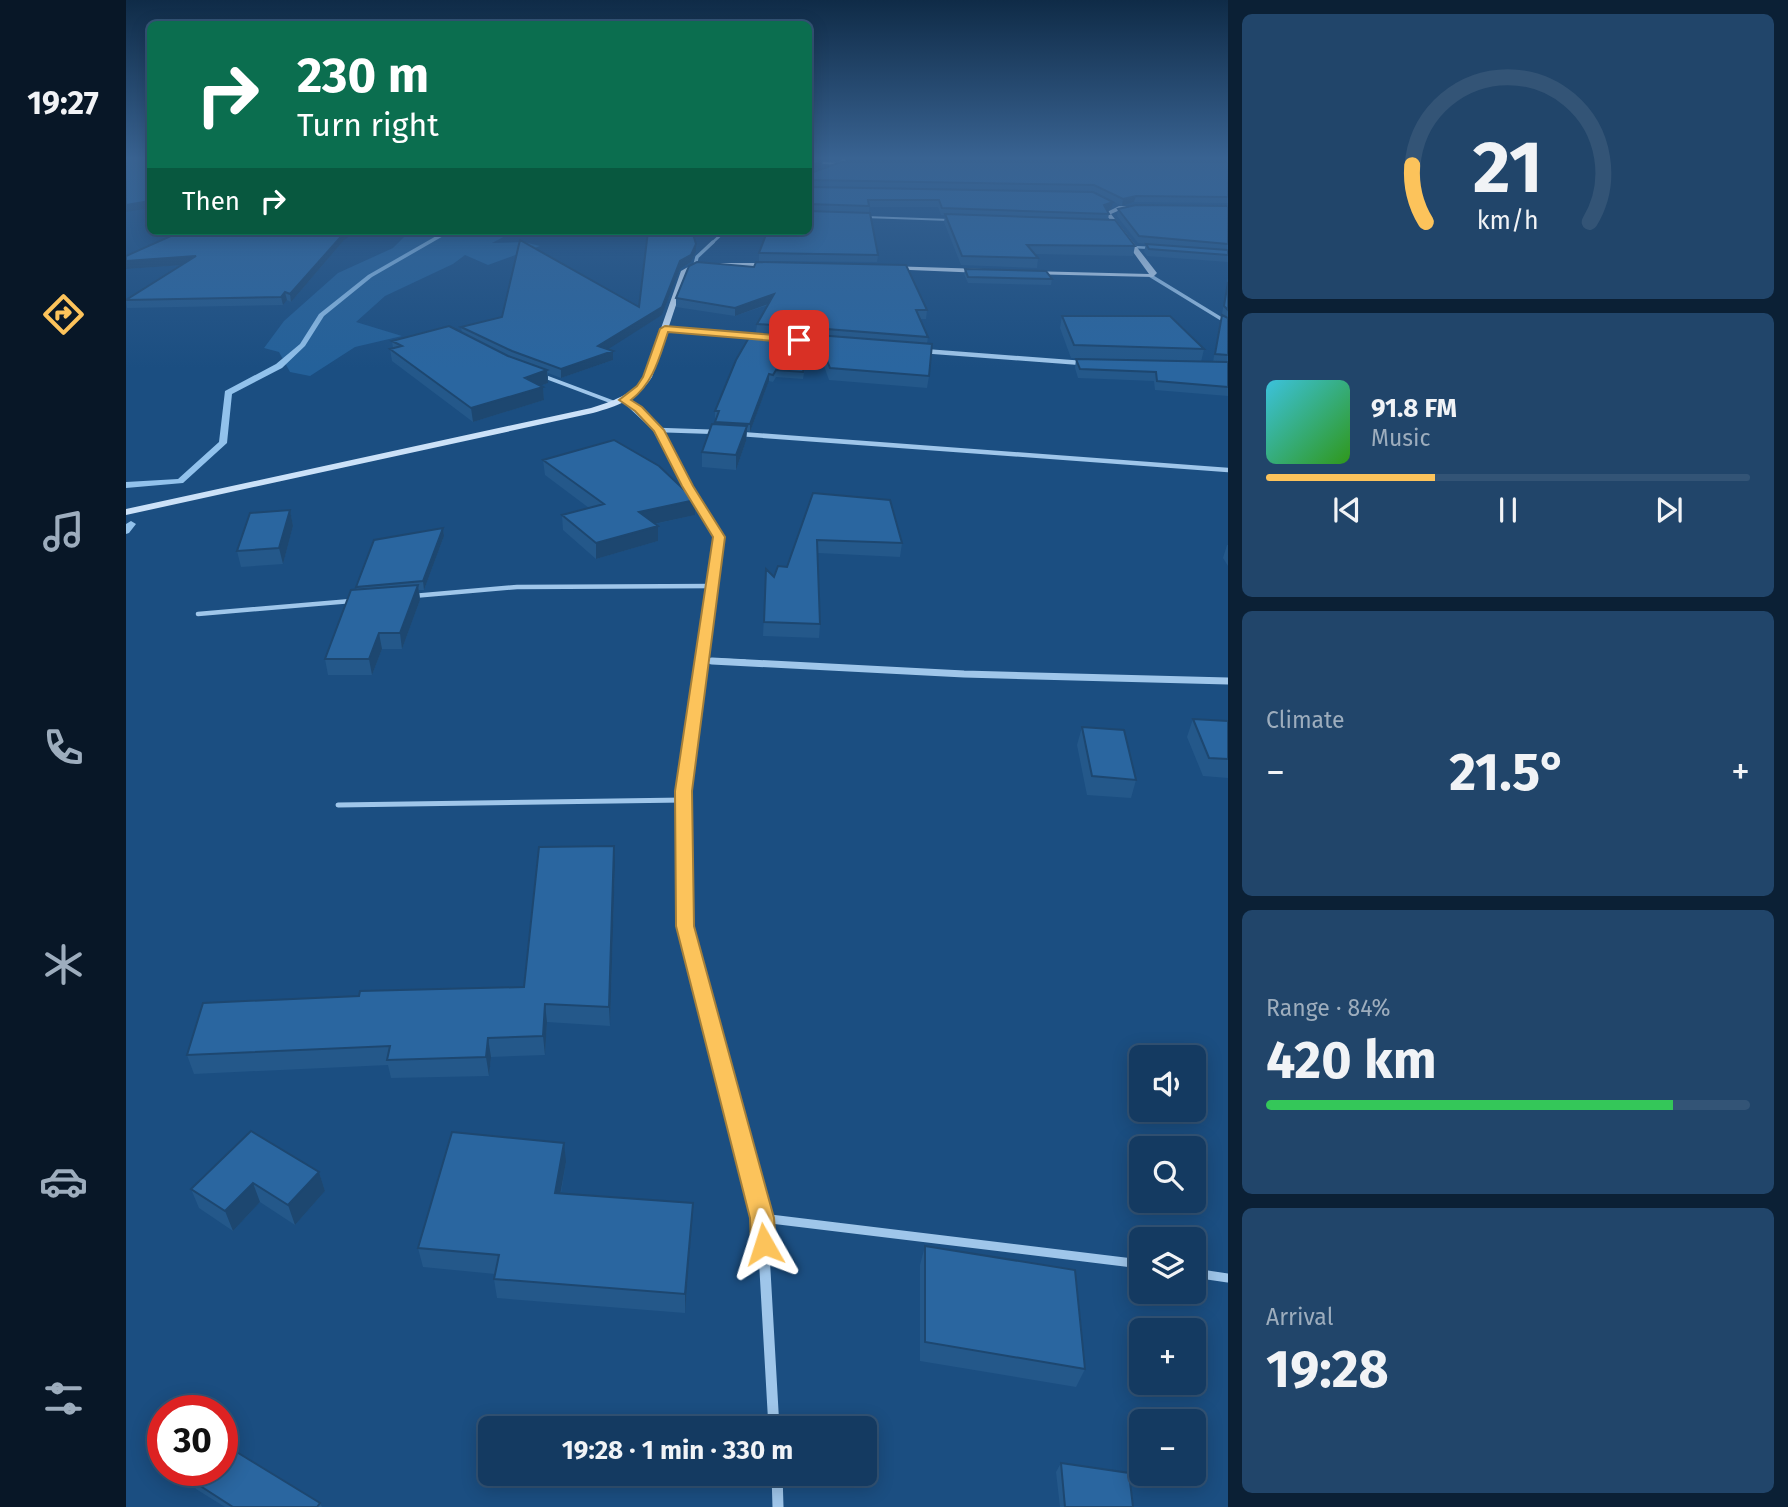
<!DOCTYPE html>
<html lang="en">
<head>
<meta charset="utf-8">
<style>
	:root { --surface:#143a61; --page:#21456a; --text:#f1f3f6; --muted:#9dadbd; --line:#335476; --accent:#fcc35b }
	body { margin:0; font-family:"Fira Sans",sans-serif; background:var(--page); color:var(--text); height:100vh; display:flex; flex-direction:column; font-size:26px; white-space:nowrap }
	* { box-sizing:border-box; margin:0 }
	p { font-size:23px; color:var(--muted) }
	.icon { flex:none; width:38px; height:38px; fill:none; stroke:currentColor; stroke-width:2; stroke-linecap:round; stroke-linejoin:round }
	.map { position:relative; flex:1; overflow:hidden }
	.sheet { display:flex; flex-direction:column; gap:14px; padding:14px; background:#0b2035; width:560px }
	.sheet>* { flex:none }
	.hud { position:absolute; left:21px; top:21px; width:665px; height:214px; border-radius:10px; box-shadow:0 4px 18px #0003,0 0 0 2px var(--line); background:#0b6e4f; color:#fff; overflow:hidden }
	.buttons { position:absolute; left:1003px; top:1045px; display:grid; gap:14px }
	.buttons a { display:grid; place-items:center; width:77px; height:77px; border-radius:10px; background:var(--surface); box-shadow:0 4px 18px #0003,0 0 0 2px var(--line); font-size:35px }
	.speed { position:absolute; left:21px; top:1395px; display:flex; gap:14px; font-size:35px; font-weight:700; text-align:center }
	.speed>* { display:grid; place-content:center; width:91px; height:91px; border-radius:50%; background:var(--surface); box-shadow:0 4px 18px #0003,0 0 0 2px var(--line); line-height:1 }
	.speed .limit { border:10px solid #d22; background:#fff; color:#111 }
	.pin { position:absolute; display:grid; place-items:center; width:60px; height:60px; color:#fff; margin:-30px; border-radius:14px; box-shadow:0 4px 10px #0006 }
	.me { position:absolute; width:77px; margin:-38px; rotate:354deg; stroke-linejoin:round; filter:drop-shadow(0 0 5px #0008) }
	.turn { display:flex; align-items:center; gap:24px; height:147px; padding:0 35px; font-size:32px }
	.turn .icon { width:91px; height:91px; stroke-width:2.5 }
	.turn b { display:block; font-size:49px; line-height:60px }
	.then { display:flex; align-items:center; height:66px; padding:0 35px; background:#0003; gap:14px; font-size:26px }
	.big { font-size:52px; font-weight:700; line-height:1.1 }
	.sheet .widget { flex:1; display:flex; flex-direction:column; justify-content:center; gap:10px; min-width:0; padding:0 24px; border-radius:10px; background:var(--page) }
	.sheet .dial { align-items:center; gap:0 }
	.dial svg { height:182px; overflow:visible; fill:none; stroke:var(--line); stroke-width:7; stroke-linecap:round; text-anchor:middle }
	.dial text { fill:var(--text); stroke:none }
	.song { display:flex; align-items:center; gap:21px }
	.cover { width:84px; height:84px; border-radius:10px; background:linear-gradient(135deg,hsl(190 70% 55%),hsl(110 70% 35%)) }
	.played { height:7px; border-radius:4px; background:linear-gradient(90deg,var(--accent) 35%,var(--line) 35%) }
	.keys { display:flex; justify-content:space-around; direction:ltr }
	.heat { display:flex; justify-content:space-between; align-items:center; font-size:38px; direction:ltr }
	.charge { height:10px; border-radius:5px; background:linear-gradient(90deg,#34c759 84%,var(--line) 0) }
	.trip { position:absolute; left:352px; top:1416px; width:399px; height:70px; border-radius:10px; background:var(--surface); box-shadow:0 4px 18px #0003,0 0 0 2px var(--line); font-weight:700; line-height:70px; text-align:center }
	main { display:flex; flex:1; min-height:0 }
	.tabs { display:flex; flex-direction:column; width:126px; justify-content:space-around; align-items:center; background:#081727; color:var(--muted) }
	.tabs .icon { width:49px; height:49px }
	.tabs .on { color:var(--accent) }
	.tabs b { font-size:32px; color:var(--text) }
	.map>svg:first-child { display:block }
	.green { fill:#24619a }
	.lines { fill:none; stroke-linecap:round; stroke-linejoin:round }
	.stream { fill:#92c2ec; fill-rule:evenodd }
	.lane-far5 { stroke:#9fc6ea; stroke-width:2 }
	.lane-far4 { stroke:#9fc6ea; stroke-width:2.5 }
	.lane-far3 { stroke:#9fc6ea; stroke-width:3.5 }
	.lane-far2 { stroke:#9fc6ea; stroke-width:4.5 }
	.lane-far1 { stroke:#9fc6ea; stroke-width:5 }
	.lane { stroke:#9fc6ea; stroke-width:9 }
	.street-far6 { stroke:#9fc6ea; stroke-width:2.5 }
	.street-far5 { stroke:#9fc6ea; stroke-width:3.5 }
	.street-far4 { stroke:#9fc6ea; stroke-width:4.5 }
	.street-far3 { stroke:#9fc6ea; stroke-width:5 }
	.street-far2 { stroke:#9fc6ea; stroke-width:7 }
	.street-far1 { stroke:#9fc6ea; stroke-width:9 }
	.street { stroke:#9fc6ea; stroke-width:11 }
	.secondary { fill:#cbe1f8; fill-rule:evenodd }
	.wall { fill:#24588a }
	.shaded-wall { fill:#1d4770 }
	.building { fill:#2a66a0; stroke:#1d4770; stroke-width:2 }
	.route { fill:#fcc35b; stroke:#a47f3b; stroke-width:2 }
</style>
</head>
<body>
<main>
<nav class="tabs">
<b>19:27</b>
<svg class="icon on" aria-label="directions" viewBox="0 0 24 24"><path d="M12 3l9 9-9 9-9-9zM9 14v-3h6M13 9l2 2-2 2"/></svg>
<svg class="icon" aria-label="music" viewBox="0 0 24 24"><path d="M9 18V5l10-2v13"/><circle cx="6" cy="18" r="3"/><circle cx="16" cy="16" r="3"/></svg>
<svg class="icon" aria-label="phone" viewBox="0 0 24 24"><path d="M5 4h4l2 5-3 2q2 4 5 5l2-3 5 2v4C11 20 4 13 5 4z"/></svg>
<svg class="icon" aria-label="climate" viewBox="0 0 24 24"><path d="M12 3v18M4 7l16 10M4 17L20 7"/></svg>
<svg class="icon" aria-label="car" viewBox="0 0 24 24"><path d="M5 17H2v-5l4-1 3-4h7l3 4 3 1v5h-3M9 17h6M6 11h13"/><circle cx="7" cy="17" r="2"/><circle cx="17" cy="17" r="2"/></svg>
<svg class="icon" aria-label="filters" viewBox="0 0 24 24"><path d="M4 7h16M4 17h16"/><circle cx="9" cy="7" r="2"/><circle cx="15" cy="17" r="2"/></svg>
</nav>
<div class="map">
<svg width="1102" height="1507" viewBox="0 0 1102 1507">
	<rect width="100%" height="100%" fill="#1b4e81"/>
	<!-- green -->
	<path class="green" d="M 284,231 L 389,231 L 366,243 L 398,242 L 414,246 L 362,265 L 339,255 L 327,264 L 259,296 L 230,322 L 276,336 L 229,347 L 184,376 L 164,372 L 153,352 L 138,348 L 158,321 L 212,273 L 267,248 Z"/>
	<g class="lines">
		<!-- stream -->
		<path class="stream" d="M 319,231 L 326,231 L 246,277 L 198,316 L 179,346 L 156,368 L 106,394 L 101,443 L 57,483 L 0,488 L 0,482 L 52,479 L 93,442 L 99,391 L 150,364 L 174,344 L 193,314 L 242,275 Z
			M 5,521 L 10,524 L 3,533 L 0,534 L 0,524 Z"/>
		<!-- lane-far5 -->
		<path class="lane-far5" d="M 682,162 L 714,164
			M 739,217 L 824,220"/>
		<!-- lane-far4 -->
		<path class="lane-far4" d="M 1007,247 L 1026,248"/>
		<!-- lane-far3 -->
		<path class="lane-far3" d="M 417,376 L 489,403"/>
		<!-- lane-far2 -->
		<path class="lane-far2" d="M 287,596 L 391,587 L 588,586
			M 72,614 L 225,601"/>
		<!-- lane-far1 -->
		<path class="lane-far1" d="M 212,805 L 558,800"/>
		<!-- lane -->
		<path class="lane" d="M 636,1218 L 1015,1264
			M 1068,1273 L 1102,1278"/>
		<!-- street-far6 -->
		<path class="street-far6" d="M 709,166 L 722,157
			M 586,243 L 599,231"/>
		<!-- street-far5 -->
		<path class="street-far5" d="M 569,265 L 571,257 L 587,242
			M 1025,276 L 1102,323
			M 539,329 L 632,337
			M 797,351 L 810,352"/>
		<!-- street-far4 -->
		<path class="street-far4" d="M 797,351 L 956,363
			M 498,400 L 528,428 L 563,489
			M 533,430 L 592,432
			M 614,434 L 1102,470"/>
		<!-- street-far3 -->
		<path class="street-far3" d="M 562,487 L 593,537 L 575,662
			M 574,660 L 619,662"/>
		<!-- street-far2 -->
		<path class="street-far2" d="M 586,661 L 838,674 L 1102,681
			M 558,881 L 557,791 L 575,661"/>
		<!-- street-far1 -->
		<path class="street-far1" d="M 558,880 L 559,926 L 620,1158"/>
		<!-- street -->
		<path class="street" d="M 620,1156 L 636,1218 L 648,1428
			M 651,1474 L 652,1507"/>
		<!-- secondary -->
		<path class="secondary" d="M 993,206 L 1016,207 L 994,210 L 985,214 L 1031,273 L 1027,277 L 900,274 L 902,271 L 1023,274 L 979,213 Z
			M 569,263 L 647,263 L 650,265 L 647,267 L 570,267 L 561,272 L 526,377 C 512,399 492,406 467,413 L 0,515 L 0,509 L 465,408 C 486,401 505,396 518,377 L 555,271 Z
			M 762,266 L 857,269 L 860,271 L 857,273 L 760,269 Z"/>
	</g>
	<!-- wall -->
	<path class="wall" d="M 682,157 L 717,157 L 712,160 L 682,159 Z
		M 725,157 L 1102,157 L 1102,160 L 724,160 Z
		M 1102,162 L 1102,203 L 1008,202 L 996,206 L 967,191 L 682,186 L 682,174 Z
		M 682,187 L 985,209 L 981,210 L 983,214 L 982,219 L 1009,246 L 1007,256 L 909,254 L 912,258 L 911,268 L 835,265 L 818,222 L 819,215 L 815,215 L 812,207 L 743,207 L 743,213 L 682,211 Z
		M 1102,206 L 1102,262 L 1021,256 L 1018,252 L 1020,244 L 1040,246 L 1012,243 L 991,216 L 992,209 Z
		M 662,232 L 752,255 L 751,262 L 633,261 L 633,253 Z
		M 218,240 L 165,302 L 161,300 L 157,305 L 1,308 L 0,299 L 56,265 L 0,269 Z
		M 570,244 L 570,252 L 565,262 L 554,269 L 536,315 L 481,349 L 487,360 L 435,378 L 422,373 L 422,383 L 414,386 L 417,387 L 418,400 L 347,422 L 266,361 L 264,349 L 267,348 L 266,341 L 336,333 L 335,327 L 513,307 Z
		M 839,269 L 926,279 L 925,285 L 842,283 L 838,274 Z
		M 1102,278 L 1102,396 L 1029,390 L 1028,381 L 952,378 L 949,368 L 950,359 L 1014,360 L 945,358 L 934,328 L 936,316 L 1078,349 L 1075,362 L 1087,362 L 1094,323 L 1096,315 L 1097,315 L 1096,314 Z
		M 550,298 L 801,310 L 800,319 L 794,319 L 802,337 L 801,344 L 803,376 L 801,388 L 703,380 L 691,346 L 691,337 L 687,337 L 686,334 L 685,337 L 630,332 L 631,324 L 642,305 L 609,316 L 550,307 Z
		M 684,339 L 677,379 L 650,377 L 647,382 L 643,381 L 624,432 L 621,431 L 620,441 L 610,470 L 576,467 L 576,452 L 589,424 L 591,418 L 589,418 L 589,411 Z
		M 417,460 L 569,500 L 569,515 L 529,524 L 532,526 L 532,541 L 470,559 L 437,530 L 436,515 L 463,508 L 419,475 Z
		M 687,493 L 776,543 L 774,557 L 692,553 L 694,624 L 693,638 L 637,636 L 640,569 L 648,577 L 661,567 Z
		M 164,510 L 167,526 L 157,564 L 115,567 L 111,551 Z
		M 317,528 L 318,536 L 298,590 L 293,590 L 294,600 L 276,649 L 256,649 L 246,675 L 202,675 L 199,659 L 231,590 L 230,587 Z
		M 1101,545 L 1102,545 L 1102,566 L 1097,558 Z
		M 1067,719 L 1102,721 L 1102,778 L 1077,776 L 1061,737 Z
		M 956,727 L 1010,780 L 1005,798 L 961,795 L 951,745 Z
		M 489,864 L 484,1026 L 421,1022 L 419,1055 L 365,1057 L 363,1076 L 265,1078 L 262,1065 L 68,1074 L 61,1055 L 233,996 L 398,987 Z
		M 440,1162 L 435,1193 L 566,1222 L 559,1313 L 371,1298 L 368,1279 L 369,1274 L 297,1267 L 292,1248 Z
		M 193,1172 L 199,1191 L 169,1225 L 134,1202 L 107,1231 L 73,1208 L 65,1189 Z
		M 799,1246 L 959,1369 L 950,1387 L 794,1361 L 794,1265 Z
		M 935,1463 L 1007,1507 L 934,1507 L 930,1472 Z
		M 65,1480 L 194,1503 L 196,1507 L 99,1507 L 70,1489 Z"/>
	<!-- shaded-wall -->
	<path class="shaded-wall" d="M 697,160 L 696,166 L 682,172 L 682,166 Z
		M 1010,196 L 1008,202 L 996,206 L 997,199 Z
		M 24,201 L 24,208 L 0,212 L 0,205 Z
		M 987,202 L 985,209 L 977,212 L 978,205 Z
		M 220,231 L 231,231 L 218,240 L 165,302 L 164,294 Z
		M 570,244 L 570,252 L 565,262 L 554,269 L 536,315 L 473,355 L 472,346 L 536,307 L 554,261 Z
		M 70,256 L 72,264 L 0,269 L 0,261 Z
		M 159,292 L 161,300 L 157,305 L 155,297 Z
		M 648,294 L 648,302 L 609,316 L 609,308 Z
		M 487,351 L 487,360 L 435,378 L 435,369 Z
		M 421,370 L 422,383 L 400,391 L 399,378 Z
		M 643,374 L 643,381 L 624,432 L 624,424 Z
		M 417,387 L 418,400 L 347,422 L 345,408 Z
		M 621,426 L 620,441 L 610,470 L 610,455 Z
		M 569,500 L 569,515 L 514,527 L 513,512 Z
		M 164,510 L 167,526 L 157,564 L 153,548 Z
		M 532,526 L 532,541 L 470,559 L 470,543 Z
		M 317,528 L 318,536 L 298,590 L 297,581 Z
		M 292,585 L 294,600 L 276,649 L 274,633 Z
		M 253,633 L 256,649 L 246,675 L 243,659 Z
		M 488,846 L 489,864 L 484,1026 L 483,1007 Z
		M 419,1004 L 421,1022 L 419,1055 L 417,1036 Z
		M 362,1038 L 365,1057 L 363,1076 L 360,1057 Z
		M 438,1143 L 440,1162 L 431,1212 L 429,1193 Z
		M 193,1172 L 199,1191 L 169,1225 L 162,1205 Z
		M 127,1183 L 134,1202 L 107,1231 L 99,1211 Z
		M 567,1203 L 566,1222 L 559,1313 L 559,1294 Z"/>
	<!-- building -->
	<path class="building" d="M 0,157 L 24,157 L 24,201 L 0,205 Z
		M 682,159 L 697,160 L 682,166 Z
		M 715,162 L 1102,162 L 1102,197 L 1010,196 L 997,199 L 968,185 L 682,180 L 682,174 Z
		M 682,187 L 967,192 L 987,202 L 978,205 L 983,214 L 816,208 L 813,200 L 742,200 L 743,206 L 682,204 Z
		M 1010,205 L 1102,206 L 1102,244 L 1013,236 L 992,209 Z
		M 682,211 L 744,213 L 752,255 L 633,253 L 641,232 L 662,232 L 662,231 L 682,231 Z
		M 819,214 L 989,220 L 1009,246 L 901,245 L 912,258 L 836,256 Z
		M 56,231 L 220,231 L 164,294 L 159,292 L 155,297 L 0,300 L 70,256 L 0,261 L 0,256 Z
		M 522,231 L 566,231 L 570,244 L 565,255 L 554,261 L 536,307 L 472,346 L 487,351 L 435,369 L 386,351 L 335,327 L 376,317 L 394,240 L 513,307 Z
		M 1020,244 L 1102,250 L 1102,255 L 1023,249 Z
		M 571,262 L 628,267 L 630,262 L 780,265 L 801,310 L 790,310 L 802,337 L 688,328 L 687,325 L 686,328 L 631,324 L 648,294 L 609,308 L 550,298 L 563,266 Z
		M 839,269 L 920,271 L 926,279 L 842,277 Z
		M 1102,282 L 1102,310 L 1098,306 Z
		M 1096,315 L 1102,318 L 1102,355 L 1089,354 Z
		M 936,316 L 1044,316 L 1078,349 L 948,345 Z
		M 323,326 L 382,356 L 421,370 L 399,378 L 417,387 L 345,408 L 264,349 L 276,346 L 266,341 Z
		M 625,334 L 684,339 L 677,372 L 650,370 L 647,375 L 643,374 L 624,424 L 589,422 L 593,411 L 589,411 L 610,360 Z
		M 691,335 L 806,344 L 803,376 L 704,368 Z
		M 950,359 L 1102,362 L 1102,387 L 1031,381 L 1030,372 L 954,369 Z
		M 586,424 L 621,426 L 610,455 L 576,452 Z
		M 488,440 L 533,466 L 569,500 L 513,512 L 532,526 L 470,543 L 436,515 L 478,504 L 417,460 Z
		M 687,493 L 764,500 L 776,543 L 691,540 L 694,624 L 638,622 L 640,569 L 648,577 L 652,566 L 661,567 Z
		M 164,510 L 153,548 L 111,551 L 124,513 Z
		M 317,528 L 297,581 L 230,587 L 248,540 Z
		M 292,585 L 274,633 L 253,633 L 243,659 L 199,659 L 225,590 Z
		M 1067,719 L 1102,721 L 1102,759 L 1083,758 Z
		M 956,727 L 998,730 L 1010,780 L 966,776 Z
		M 488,846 L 483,1007 L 419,1004 L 417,1036 L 362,1038 L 360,1057 L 261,1060 L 264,1046 L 61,1055 L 77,1003 L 233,996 L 234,991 L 398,987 L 413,847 Z
		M 125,1131 L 193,1172 L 162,1205 L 127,1183 L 99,1211 L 65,1189 Z
		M 326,1132 L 438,1143 L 429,1193 L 567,1203 L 559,1294 L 368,1279 L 373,1255 L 292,1248 Z
		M 799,1246 L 949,1270 L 959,1369 L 799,1342 Z
		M 96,1443 L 194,1503 L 191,1507 L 107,1507 L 65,1480 L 72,1470 L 96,1470 Z
		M 935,1463 L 1003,1473 L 1007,1507 L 939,1507 Z"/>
	<!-- sky -->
	<linearGradient id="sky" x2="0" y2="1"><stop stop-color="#0f2b47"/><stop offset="0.43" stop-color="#396392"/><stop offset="1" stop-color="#396392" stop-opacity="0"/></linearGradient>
	<rect width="1102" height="368" fill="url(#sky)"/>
	<!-- route -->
	<path class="route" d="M 539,326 L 673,337 L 677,340 L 673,343 L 542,332 C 533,358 528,382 505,400 L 516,407 L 538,430 L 567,486 L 599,537 L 566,791 L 568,926 L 648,1218 L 650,1244 L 646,1252 L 638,1256 L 629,1252 L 625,1244 L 624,1218 L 550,926 L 549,791 L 587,537 L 556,486 L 528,431 L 509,411 L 493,400 L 511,386 L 517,377 L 534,329 Z"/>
</svg>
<div class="buttons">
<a><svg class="icon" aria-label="sound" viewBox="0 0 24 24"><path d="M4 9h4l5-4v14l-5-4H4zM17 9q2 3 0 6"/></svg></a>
<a><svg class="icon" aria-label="search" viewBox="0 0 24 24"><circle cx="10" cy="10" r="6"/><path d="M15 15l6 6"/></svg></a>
<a><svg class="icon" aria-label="layers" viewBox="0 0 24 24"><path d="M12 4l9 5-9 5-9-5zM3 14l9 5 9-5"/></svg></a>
<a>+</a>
<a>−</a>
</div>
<div class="speed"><div class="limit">30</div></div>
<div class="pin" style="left:673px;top:340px;background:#d93025"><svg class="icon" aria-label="arrive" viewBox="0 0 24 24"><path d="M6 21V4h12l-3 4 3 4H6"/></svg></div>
<svg class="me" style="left:638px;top:1244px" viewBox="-20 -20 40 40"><path d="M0-17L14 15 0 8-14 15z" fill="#fcc35b" stroke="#fff" stroke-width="4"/></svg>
<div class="trip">19:28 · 1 min · 330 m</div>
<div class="hud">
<div class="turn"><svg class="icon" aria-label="right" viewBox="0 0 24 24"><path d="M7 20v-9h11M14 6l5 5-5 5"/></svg><div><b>230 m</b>Turn right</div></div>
<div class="then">Then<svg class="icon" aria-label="right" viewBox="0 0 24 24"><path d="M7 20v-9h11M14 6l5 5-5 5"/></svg></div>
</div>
</div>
<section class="sheet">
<div class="widget dial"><svg viewBox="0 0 100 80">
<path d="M14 69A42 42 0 1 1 86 69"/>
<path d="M14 69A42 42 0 0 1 8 44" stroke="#fcc35b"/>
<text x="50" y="56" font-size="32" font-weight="700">21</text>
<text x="50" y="72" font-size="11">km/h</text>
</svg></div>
<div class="widget">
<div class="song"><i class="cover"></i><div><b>91.8 FM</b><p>Music</p></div></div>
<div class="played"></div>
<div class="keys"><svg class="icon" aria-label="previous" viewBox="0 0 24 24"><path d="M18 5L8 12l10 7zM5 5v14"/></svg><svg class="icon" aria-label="pause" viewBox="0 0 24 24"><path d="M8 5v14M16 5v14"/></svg><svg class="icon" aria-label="next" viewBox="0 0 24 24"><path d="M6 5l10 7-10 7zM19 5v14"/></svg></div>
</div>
<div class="widget"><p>Climate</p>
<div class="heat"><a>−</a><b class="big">21.5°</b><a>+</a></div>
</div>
<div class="widget"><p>Range · 84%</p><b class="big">420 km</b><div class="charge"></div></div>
<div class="widget"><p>Arrival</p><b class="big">19:28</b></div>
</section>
</main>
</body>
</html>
